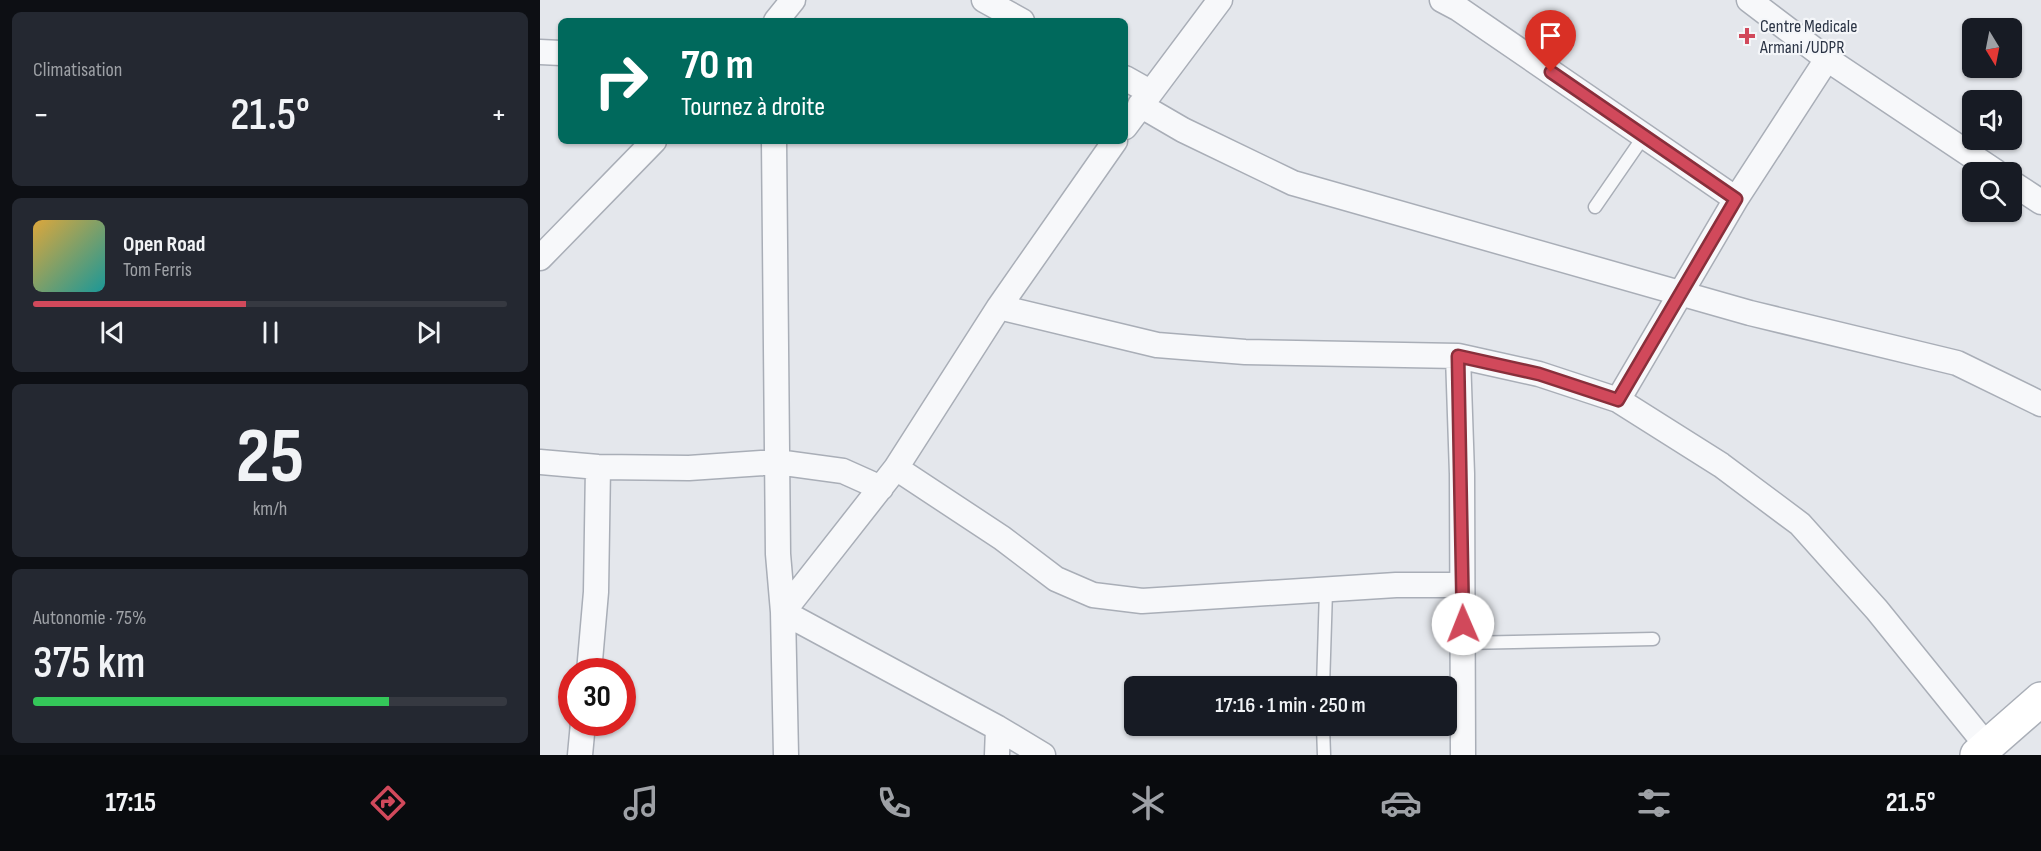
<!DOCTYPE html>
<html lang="fr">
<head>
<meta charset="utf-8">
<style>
	:root { --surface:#171b24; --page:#242831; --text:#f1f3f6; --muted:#9ea1a6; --line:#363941; --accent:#d1495b }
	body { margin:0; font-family:"Sofia Sans Condensed",sans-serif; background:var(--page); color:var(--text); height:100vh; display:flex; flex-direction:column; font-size:22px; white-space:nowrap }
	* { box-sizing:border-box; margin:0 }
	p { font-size:20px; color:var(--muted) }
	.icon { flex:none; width:33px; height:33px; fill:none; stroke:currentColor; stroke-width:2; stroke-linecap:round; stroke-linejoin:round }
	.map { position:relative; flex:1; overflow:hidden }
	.drawer { display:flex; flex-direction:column; gap:12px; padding:12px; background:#0d0f14; width:540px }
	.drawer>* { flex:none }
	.guide { position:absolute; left:18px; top:18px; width:570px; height:126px; border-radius:9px; box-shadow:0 2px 4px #0004; background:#00695c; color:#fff; overflow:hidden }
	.needle { width:39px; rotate:170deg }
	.fabs { position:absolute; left:1422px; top:18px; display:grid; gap:12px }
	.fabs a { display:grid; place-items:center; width:60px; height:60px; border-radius:9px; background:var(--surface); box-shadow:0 2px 4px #0004; font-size:30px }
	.speed { position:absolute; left:18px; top:658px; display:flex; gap:12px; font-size:30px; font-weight:700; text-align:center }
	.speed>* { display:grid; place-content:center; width:78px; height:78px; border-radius:50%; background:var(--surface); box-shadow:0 2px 4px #0004; line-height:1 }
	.speed .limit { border:9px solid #d22; background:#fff; color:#111 }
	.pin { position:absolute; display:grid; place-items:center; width:51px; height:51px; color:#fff; margin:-62px -26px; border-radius:50% 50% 50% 0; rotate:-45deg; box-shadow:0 0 6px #0007 }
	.pin .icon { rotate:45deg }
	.me { position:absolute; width:66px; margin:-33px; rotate:359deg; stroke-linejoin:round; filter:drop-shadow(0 0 4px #0008) }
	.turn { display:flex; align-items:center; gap:21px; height:126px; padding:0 24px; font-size:27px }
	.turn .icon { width:78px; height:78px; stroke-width:2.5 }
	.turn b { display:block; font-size:42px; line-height:51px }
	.big { font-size:45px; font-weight:600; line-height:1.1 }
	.drawer .widget { flex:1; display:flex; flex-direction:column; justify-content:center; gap:9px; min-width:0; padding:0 21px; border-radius:9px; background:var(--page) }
	.drawer .dial { align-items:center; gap:0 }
	.dial b { font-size:78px; line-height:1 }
	.song { display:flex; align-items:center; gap:18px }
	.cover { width:72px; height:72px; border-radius:9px; background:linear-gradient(135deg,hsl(40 70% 55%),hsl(180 70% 35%)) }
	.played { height:6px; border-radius:3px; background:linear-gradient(90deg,var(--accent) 45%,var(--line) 45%) }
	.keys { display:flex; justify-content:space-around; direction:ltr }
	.heat { display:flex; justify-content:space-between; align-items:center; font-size:33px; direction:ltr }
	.charge { height:9px; border-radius:4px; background:linear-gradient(90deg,#34c759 75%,var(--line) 0) }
	.trip { position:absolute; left:584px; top:676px; width:333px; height:60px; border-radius:9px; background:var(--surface); box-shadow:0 2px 4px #0004; font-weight:600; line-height:60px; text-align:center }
	.dock { display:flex; height:96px; justify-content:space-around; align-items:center; background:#090b0e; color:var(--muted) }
	.dock .icon { width:42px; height:42px }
	.dock .active { color:var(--accent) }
	.dock b { font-size:27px; color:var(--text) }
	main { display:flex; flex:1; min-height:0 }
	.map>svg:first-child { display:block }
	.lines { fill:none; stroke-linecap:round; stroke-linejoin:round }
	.service-casing { stroke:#a9aeb7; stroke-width:15 }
	.minor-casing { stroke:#a9aeb7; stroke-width:27 }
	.secondary-casing { stroke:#a9aeb7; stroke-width:36 }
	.service { stroke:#f7f8fa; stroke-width:12 }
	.minor { stroke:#f7f8fa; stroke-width:24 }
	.secondary { stroke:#fff; stroke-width:33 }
	.route-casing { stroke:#882f3b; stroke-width:15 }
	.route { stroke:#d1495b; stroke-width:10 }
	.poi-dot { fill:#d1495b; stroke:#f4f6f9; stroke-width:2 }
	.labels { text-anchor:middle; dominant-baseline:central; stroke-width:4.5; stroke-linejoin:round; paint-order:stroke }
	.poi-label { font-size:18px; fill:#2b3445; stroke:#f4f6f9; text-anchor:start }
</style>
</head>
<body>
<main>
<section class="drawer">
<div class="widget"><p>Climatisation</p>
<div class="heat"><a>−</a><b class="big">21.5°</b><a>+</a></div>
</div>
<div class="widget">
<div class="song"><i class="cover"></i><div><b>Open Road</b><p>Tom Ferris</p></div></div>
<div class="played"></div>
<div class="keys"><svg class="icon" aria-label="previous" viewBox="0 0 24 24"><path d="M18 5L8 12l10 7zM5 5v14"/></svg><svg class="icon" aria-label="pause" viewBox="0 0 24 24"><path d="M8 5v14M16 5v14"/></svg><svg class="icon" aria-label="next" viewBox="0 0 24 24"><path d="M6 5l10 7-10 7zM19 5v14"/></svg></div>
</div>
<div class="widget dial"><b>25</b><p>km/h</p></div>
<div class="widget"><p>Autonomie · 75%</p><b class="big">375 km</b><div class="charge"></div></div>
</section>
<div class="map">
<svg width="1501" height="755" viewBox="0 0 1501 755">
	<rect width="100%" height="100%" fill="#e4e7ec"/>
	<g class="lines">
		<!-- service casing -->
		<g class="service-casing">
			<path id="service" d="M 1055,207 L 1104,136
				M 923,643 L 1113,639
				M 783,687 L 786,590
				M 783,726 L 784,755"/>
		</g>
		<!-- minor casing -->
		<g class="minor-casing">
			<path id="minor" d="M 444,0 L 482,21
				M 902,0 L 919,9 L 1196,199
				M 1209,0 L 1287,59 L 1456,172
				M 236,21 L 253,0
				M 0,52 L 21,53
				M 585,78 L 610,92
				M 600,105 L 643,130 L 753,183 L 1210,313 L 1417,363 L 1501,404
				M 585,127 L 680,0
				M 234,141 L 238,554 L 243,612 L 246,755
				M 1472,183 L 1501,202
				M 0,258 L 114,141
				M 459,307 L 617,345 L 705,352 L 918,356 L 999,374 L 1078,400 L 1181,465 L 1260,524 L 1337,610 L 1447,746
				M 918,356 L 922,474 L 923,755
				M 1078,400 L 1196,199 L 1287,59
				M 0,462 L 58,467 L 149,468 L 237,462 L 303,471 L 341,488
				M 356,468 L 462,538 L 516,579 L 553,595 L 602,601 L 856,585 L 922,585
				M 49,672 L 56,592 L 58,467
				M 40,755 L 43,723
				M 457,755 L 458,728
				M 503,755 L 458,728 L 243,612 L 356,468 L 459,307 L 575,141"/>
		</g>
		<!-- secondary casing -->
		<g class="secondary-casing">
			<path id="secondary" d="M 1437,755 L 1501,699"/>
		</g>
		<!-- service -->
		<use href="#service" class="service"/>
		<!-- minor -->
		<use href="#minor" class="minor"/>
		<!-- secondary -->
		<use href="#secondary" class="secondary"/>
	</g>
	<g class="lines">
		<!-- route casing -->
		<g class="route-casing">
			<path id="route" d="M 923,624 L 918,356 L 999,374 L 1078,400 L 1196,199 L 1011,72"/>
		</g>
		<!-- route -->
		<use href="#route" class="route"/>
	</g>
	<!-- markers -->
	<path class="poi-dot" d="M1204 27h6v6h6v6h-6v6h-6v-6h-6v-6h6z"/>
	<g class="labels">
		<!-- poi labels -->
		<g class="poi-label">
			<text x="1220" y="26">Centre Medicale<tspan x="1220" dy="21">Armani /UDPR</tspan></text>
		</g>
	</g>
</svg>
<div class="fabs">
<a><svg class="needle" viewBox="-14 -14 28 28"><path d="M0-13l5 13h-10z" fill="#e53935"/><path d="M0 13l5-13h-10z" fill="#9ea1a6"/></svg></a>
<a><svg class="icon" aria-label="sound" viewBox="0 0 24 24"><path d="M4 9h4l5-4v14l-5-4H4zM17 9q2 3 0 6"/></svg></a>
<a><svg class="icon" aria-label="search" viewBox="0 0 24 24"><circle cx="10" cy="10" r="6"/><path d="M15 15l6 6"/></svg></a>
</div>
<div class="speed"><div class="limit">30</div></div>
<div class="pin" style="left:1011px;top:72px;background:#d93025"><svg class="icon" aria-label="arrive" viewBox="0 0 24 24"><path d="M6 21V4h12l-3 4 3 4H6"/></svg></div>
<svg class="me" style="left:923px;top:624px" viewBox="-20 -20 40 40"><circle r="19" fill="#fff"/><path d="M0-13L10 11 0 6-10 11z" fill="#d1495b"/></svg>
<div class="trip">17:16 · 1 min · 250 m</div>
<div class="guide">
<div class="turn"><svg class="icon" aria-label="right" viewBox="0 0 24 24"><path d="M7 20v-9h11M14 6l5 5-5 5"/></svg><div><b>70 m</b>Tournez à droite</div></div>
</div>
</div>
</main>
<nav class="dock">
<b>17:15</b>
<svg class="icon active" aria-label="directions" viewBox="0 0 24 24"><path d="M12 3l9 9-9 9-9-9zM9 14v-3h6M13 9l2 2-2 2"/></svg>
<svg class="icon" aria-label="music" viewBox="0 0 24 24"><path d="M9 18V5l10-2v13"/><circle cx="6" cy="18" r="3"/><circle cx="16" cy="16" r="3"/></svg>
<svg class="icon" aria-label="phone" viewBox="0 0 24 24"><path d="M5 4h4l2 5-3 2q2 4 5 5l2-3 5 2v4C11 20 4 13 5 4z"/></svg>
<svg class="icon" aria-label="climate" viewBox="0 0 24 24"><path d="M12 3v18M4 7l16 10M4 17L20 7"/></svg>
<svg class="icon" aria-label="car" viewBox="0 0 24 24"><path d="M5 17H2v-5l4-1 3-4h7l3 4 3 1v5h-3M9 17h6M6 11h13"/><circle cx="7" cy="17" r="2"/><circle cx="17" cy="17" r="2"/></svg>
<svg class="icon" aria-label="filters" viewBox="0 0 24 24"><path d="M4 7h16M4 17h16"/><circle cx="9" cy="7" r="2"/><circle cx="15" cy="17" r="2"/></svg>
<b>21.5°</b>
</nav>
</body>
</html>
